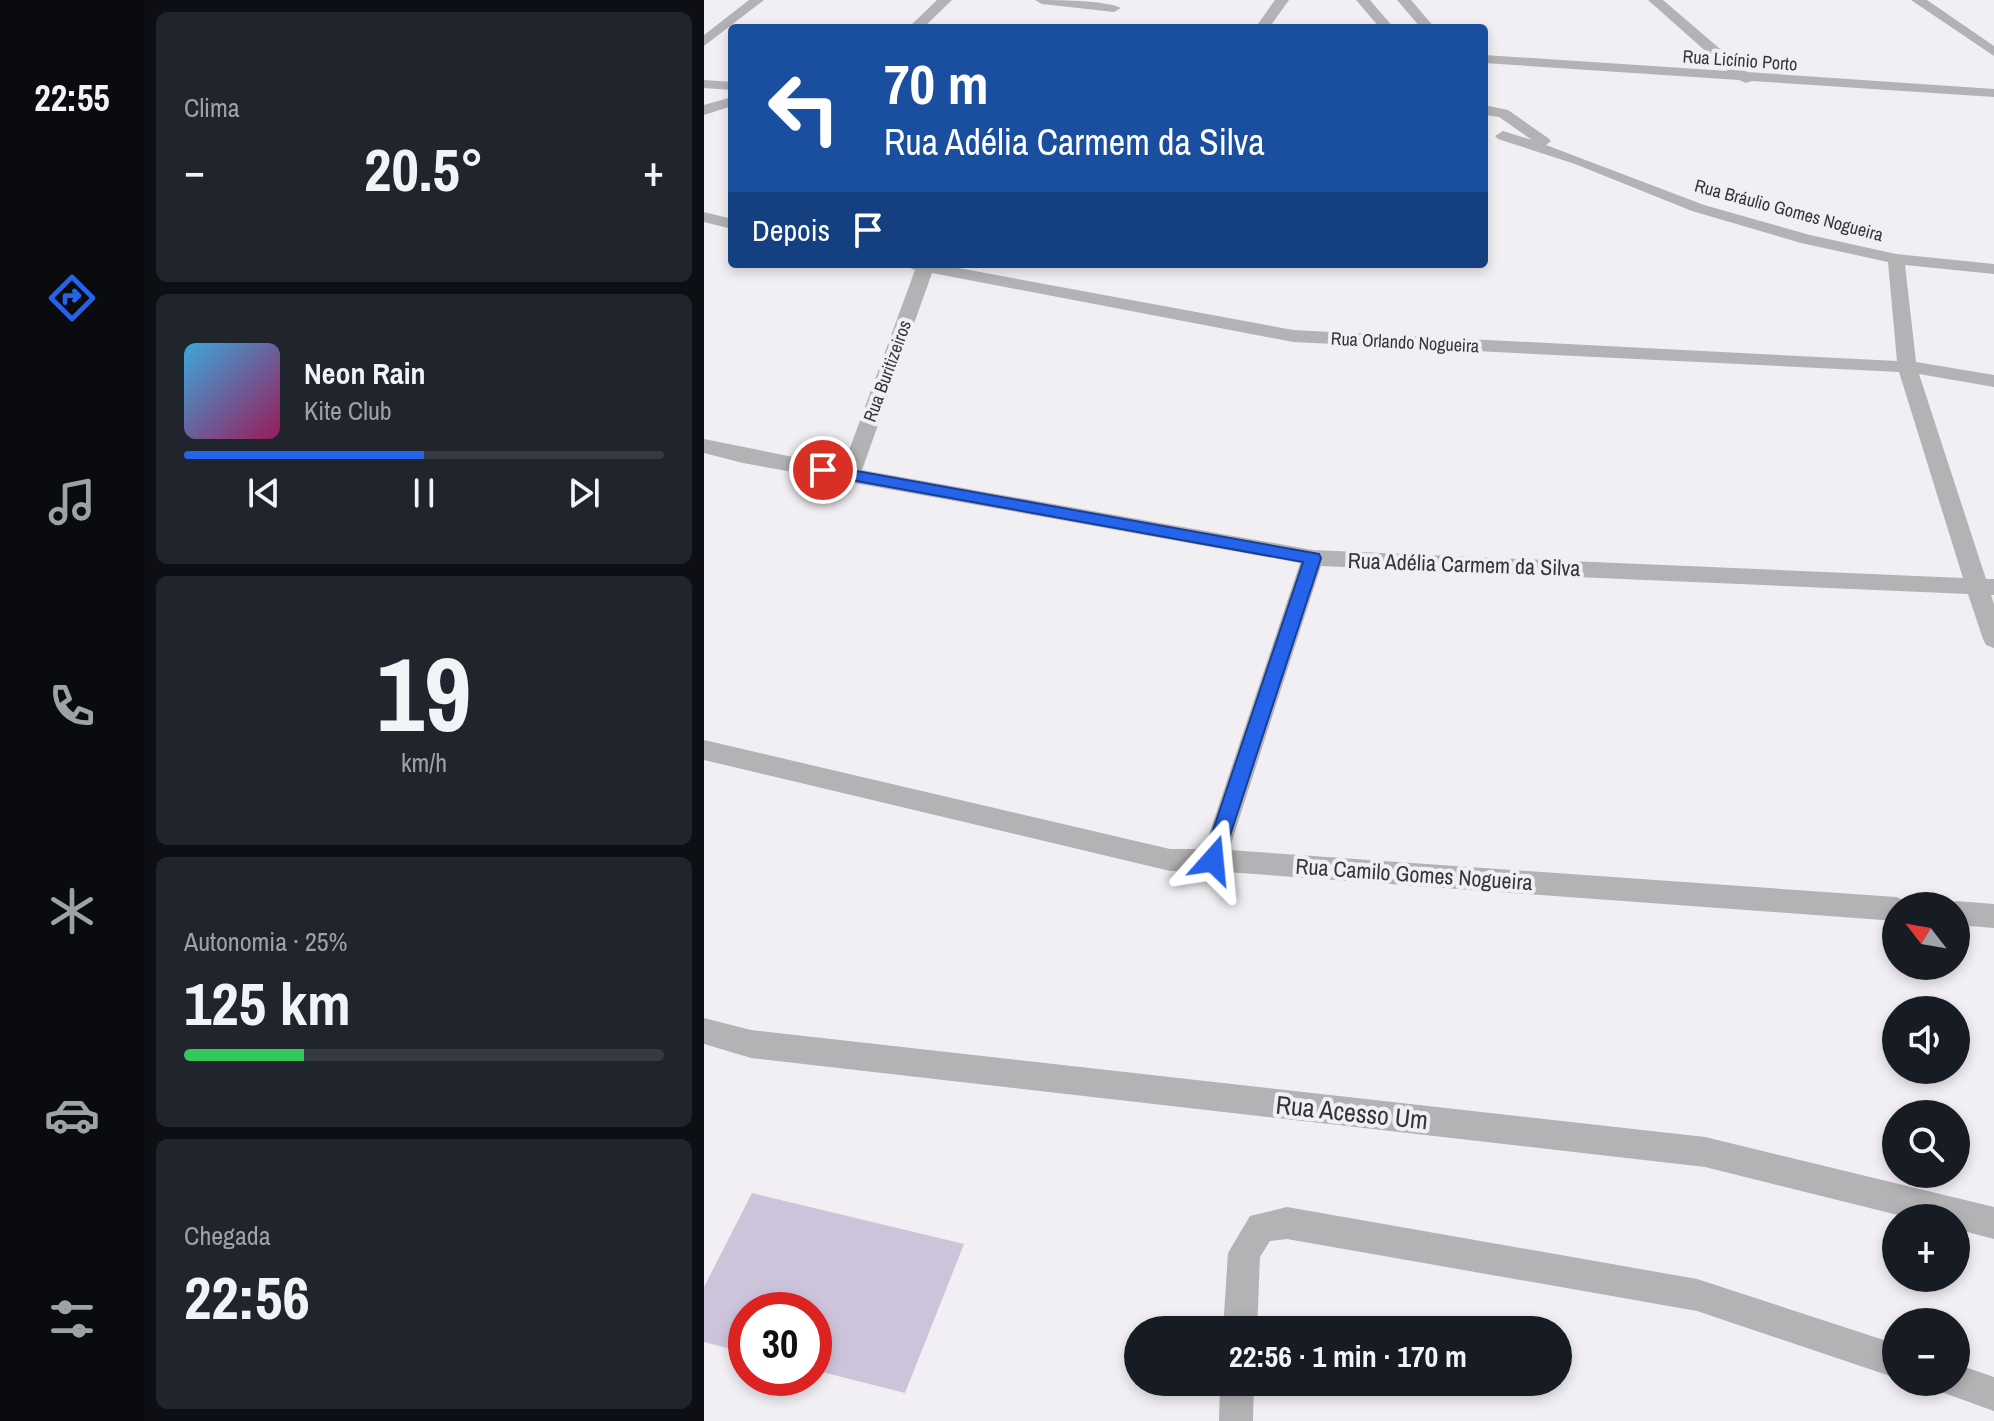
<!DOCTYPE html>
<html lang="pt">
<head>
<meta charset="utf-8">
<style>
	:root { --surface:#171b24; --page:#20242c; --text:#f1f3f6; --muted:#9ea1a6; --line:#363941; --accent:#2563eb }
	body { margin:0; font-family:"Archivo Narrow",sans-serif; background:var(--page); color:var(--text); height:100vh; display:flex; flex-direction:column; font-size:30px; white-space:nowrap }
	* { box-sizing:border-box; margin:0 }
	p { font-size:26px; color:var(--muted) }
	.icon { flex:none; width:44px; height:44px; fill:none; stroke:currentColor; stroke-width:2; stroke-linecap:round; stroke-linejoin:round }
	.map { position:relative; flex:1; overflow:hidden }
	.sheet { display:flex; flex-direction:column; gap:12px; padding:12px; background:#0d0f14; width:560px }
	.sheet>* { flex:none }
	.top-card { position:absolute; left:24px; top:24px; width:760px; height:244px; border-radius:8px; box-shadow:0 4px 12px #0003; background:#1a4fa0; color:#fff; overflow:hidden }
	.needle { width:52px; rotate:301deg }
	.tools { position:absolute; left:1178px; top:892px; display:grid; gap:16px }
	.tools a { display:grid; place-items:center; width:88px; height:88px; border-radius:50%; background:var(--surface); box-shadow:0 4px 12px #0003; font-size:40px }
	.speed { position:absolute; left:24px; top:1292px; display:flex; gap:16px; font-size:40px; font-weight:700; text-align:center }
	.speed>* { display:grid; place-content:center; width:104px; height:104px; border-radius:50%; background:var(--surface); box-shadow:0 4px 12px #0003; line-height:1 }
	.speed .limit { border:12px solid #d22; background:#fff; color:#111 }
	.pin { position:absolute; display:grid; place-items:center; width:68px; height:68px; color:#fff; margin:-34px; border:4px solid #fff; border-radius:50%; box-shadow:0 2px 8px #0007 }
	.me { position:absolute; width:88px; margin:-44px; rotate:18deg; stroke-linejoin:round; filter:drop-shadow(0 0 6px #0008) }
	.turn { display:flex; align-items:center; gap:28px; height:168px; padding:0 24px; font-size:36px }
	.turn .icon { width:104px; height:104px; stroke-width:2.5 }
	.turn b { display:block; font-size:56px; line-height:68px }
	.then { display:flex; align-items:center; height:76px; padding:0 24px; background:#0003; gap:16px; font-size:30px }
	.big { font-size:60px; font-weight:800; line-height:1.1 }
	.sheet .widget { flex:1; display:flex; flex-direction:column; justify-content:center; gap:12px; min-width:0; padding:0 28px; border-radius:12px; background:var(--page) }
	.sheet .dial { align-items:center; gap:0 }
	.dial b { font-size:104px; line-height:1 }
	.song { display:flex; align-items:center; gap:24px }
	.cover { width:96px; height:96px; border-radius:12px; background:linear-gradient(135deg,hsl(200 70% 55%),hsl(330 70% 35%)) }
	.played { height:8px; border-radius:4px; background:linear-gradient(90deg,var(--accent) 50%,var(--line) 50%) }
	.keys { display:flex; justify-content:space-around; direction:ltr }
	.heat { display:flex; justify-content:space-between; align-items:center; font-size:44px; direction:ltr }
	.charge { height:12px; border-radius:6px; background:linear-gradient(90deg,#34c759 25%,var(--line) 0) }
	.trip { position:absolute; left:420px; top:1316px; width:448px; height:80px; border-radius:40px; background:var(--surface); box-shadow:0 4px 12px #0003; font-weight:800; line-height:80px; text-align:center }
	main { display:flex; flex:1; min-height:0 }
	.menu { display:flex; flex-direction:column; width:144px; justify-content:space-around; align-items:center; background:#090b0e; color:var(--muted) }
	.menu .icon { width:56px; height:56px }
	.menu .on { color:var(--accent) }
	.menu b { font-size:36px; color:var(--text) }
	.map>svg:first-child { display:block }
	.green { fill:#cdc4db }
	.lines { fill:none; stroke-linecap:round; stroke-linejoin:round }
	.minor { fill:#b3b2b4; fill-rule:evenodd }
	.route { fill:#2563eb; stroke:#184099; stroke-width:2 }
	.labels { text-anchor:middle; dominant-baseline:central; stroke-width:8; stroke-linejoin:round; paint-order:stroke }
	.far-street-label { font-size:18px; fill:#363637; stroke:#f1eff3 }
	.street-label { font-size:22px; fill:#363637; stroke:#f1eff3 }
	.near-street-label { font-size:26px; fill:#363637; stroke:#f1eff3 }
</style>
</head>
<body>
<main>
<nav class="menu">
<b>22:55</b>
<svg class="icon on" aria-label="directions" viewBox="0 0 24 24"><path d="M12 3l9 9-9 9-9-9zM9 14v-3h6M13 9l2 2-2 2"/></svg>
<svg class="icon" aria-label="music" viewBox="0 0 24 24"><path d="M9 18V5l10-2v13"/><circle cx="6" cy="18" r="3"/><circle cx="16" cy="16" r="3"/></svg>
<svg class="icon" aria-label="phone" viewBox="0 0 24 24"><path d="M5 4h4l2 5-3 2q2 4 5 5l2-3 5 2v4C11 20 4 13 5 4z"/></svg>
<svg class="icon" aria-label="climate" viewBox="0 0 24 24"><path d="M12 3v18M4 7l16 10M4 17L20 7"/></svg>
<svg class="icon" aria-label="car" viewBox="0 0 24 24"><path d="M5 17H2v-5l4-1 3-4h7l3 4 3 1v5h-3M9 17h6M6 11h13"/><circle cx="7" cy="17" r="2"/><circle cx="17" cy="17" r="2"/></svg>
<svg class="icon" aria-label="filters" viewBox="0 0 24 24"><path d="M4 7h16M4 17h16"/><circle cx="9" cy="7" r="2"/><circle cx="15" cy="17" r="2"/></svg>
</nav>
<section class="sheet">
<div class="widget"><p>Clima</p>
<div class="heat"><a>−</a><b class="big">20.5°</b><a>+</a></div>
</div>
<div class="widget">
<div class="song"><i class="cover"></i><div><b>Neon Rain</b><p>Kite Club</p></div></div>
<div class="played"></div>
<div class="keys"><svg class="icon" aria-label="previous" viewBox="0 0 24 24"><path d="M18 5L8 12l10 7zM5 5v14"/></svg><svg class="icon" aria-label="pause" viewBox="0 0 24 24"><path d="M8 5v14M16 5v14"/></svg><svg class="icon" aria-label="next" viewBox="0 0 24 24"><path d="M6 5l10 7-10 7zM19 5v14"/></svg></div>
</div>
<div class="widget dial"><b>19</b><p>km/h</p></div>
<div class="widget"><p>Autonomia · 25%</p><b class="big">125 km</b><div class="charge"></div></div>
<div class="widget"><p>Chegada</p><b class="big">22:56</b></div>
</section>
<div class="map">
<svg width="1290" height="1421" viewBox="0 0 1290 1421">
	<rect width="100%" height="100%" fill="#f1eff3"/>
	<!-- green -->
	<path class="green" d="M 48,1193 L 260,1244 L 201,1393 L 110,1370 L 110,1310 L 42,1310 L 42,1353 L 0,1342 L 0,1287 Z"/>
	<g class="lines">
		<!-- minor -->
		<path class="minor" d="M 45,0 L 60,0 L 0,46 L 0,35 Z
			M 233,0 L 248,0 L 219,28 L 204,28 Z
			M 331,0 C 353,0 400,0 417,8 L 410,12 L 338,4 Z
			M 571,0 L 585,0 L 565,28 L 551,28 Z
			M 652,0 L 666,0 L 690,28 L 676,28 Z
			M 693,0 L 707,0 L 731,28 L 717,28 Z
			M 944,0 L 959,0 L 1043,72 L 1290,89 L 1290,97 L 1048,81 L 1042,83 L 1035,80 L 780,63 L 780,55 L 1024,71 Z
			M 1207,0 L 1223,0 L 1290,46 L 1290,56 Z
			M 0,80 L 28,82 L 28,90 L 0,88 Z
			M 28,97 L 28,106 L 0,115 L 0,105 Z
			M 780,105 L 804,110 L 844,138 L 847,141 L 842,145 L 1000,205 L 1106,235 L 1192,254 L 1290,264 L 1290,274 L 1201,265 L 1212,362 L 1290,375 L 1290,387 L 1215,374 L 1282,579 L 1290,579 L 1290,595 L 1287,595 L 1290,604 L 1290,648 L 1282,645 L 1279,639 L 1264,594 L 617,566 L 525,850 L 1192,897 L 1202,901 L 1204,906 L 1192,906 L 1192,921 L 509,871 L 466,871 L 0,760 L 0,740 L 466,849 L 500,849 L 596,563 L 39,463 L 0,453 L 0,439 L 139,467 L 211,270 L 196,264 L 233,264 L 589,330 L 1193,361 L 1184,262 L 1097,243 L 988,211 L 871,164 L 794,139 L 791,136 L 799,131 L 828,140 L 795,117 L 780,115 ZM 228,273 L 589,342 L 1195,372 L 1259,578 L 609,550 L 158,470 Z
			M 0,212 L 28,219 L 28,229 L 0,222 Z
			M 1252,901 L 1290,904 L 1290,928 L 1252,925 L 1252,906 L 1242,906 Z
			M 0,1018 L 47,1030 L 1001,1137 L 1290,1207 L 1290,1239 L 1252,1229 L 1252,1218 L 1206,1218 L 1001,1167 L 47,1058 L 0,1044 Z
			M 583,1207 L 993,1279 L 1192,1344 L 1192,1378 L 993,1311 L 583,1239 L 566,1241 L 556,1257 L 553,1330 L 519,1330 L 524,1253 L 546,1216 Z
			M 1252,1364 L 1290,1377 L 1290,1411 L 1240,1393 L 1235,1382 L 1252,1382 Z
			M 516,1382 L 550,1382 L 549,1421 L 515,1421 Z"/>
	</g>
	<!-- route -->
	<path class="route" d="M 119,465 L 615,554 L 617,558 L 516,866 L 509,868 L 502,866 L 499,860 L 599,562 L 114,474 L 111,470 Z"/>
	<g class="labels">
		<!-- far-street labels -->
		<g class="far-street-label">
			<text transform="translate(1036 60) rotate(4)">Rua Licínio Porto</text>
			<text transform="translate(1085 210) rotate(15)">Rua Bráulio Gomes Nogueira</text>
			<text transform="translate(701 342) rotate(3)">Rua Orlando Nogueira</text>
			<text transform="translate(183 371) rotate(-70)">Rua Buritizeiros</text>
		</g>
		<!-- street labels -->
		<g class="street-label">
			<text transform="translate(760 564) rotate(2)">Rua Adélia Carmem da Silva</text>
			<text transform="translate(710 874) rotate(4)">Rua Camilo Gomes Nogueira</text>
		</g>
		<!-- near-street labels -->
		<g class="near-street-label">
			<text transform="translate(648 1112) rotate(6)">Rua Acesso Um</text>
		</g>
	</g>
</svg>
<div class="tools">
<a><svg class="needle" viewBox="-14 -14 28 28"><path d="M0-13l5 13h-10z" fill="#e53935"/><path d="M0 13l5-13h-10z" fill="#9ea1a6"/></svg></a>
<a><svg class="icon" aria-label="sound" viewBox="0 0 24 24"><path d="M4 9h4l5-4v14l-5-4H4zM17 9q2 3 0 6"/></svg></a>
<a><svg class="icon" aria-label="search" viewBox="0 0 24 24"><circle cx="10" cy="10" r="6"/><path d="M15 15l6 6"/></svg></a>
<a>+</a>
<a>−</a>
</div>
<div class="speed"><div class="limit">30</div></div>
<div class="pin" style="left:119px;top:470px;background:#d93025"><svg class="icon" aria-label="arrive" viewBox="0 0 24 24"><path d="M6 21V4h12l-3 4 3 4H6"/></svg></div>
<svg class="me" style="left:509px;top:860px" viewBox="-20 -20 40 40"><path d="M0-17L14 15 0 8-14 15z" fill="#2563eb" stroke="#fff" stroke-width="4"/></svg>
<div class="trip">22:56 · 1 min · 170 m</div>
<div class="top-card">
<div class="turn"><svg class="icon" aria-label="left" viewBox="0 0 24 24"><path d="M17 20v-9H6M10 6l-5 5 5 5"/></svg><div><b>70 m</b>Rua Adélia Carmem da Silva</div></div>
<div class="then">Depois<svg class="icon" aria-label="arrive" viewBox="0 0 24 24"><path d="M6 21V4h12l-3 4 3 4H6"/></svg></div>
</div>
</div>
</main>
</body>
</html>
